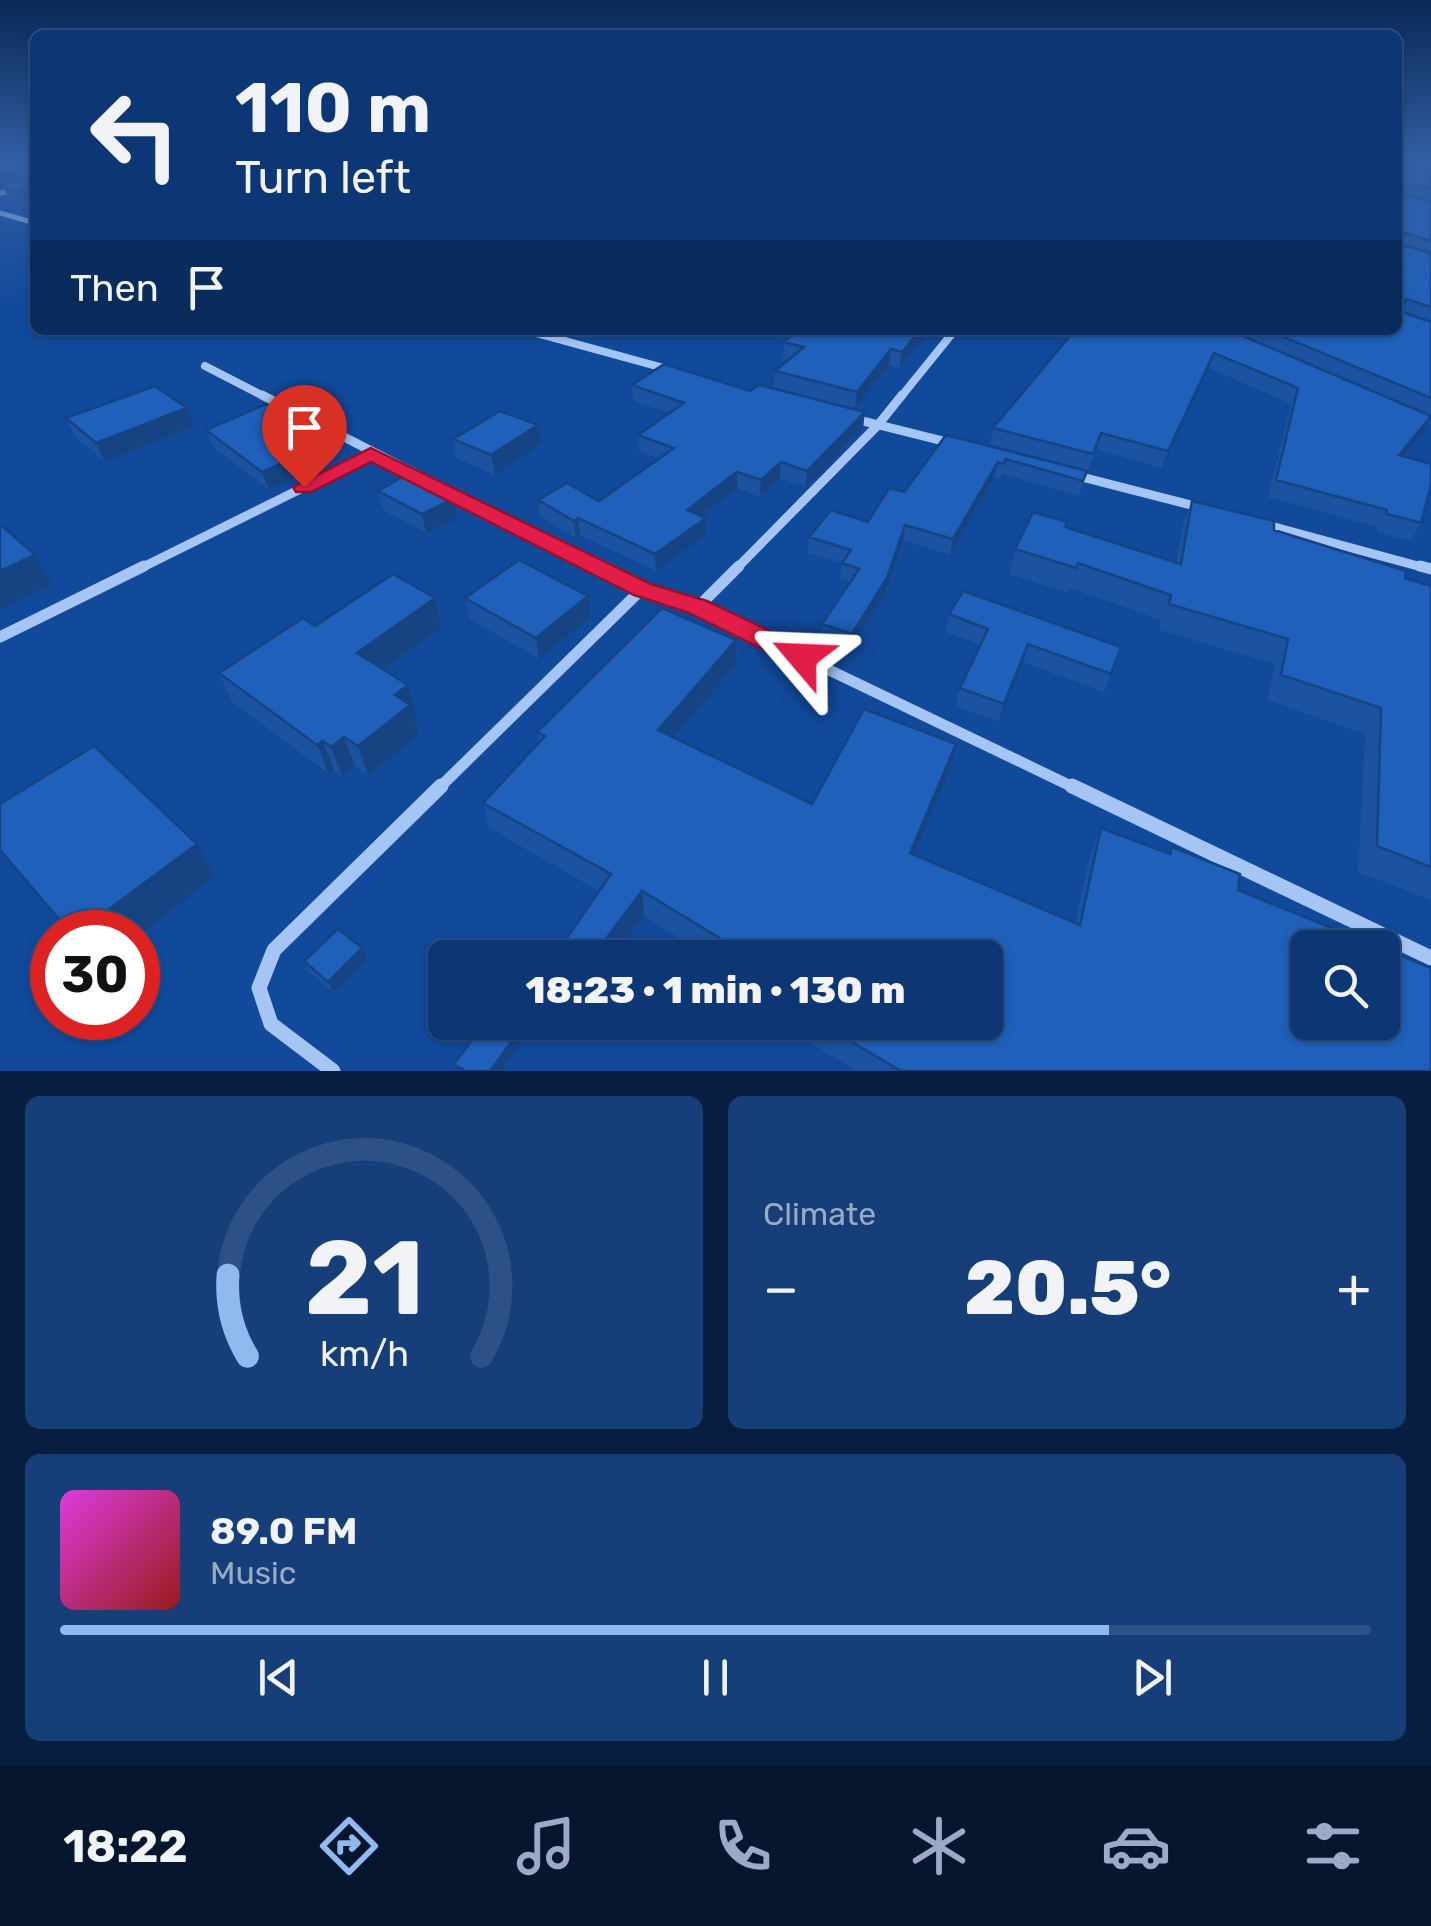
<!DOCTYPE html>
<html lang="en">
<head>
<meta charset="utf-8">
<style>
	:root { --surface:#0d3774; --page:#163f79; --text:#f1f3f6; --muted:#9aacc5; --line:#2d5186; --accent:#90b9f0 }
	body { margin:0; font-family:Rubik,sans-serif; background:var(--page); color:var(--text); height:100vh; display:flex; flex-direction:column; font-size:38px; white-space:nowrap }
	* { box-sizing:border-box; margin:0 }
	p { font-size:32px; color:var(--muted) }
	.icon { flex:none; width:55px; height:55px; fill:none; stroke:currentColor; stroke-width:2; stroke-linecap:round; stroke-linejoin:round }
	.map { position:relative; height:1071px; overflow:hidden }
	.details { display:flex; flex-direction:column; gap:25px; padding:25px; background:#071e40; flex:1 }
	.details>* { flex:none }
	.guide { position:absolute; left:30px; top:30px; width:1372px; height:305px; border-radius:15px; box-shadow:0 2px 8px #0004,0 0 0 2px var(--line); background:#0d3774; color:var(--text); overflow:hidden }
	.controls { position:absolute; left:1290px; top:930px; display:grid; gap:20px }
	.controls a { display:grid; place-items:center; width:110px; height:110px; border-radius:15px; background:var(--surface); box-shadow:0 2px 8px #0004,0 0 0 2px var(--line); font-size:50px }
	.speed { position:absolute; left:30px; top:910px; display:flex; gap:20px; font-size:50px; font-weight:700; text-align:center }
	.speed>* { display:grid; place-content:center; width:130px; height:130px; border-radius:50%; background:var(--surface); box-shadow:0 2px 8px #0004,0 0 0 2px var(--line); line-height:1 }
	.speed .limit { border:15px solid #d22; background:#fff; color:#111 }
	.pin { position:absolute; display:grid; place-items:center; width:85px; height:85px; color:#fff; margin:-102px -42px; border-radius:50% 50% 50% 0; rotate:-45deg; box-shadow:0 0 10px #0007 }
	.pin .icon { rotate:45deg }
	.me { position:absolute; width:110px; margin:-55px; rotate:296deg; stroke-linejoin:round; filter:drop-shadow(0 0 8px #0008) }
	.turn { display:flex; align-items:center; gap:35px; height:210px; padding:0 40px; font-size:45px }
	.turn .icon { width:130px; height:130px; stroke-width:2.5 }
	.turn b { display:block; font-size:70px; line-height:85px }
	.then { display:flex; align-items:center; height:95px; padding:0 40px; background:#0003; gap:20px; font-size:38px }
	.big { font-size:75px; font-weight:800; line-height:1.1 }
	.details .tile { flex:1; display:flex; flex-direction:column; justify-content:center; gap:15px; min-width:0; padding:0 35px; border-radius:15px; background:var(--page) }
	.details .dial { align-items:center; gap:0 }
	.dial svg { height:260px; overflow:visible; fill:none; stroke:var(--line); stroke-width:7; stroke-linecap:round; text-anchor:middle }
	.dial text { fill:var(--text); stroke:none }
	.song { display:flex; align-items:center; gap:30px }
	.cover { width:120px; height:120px; border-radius:15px; background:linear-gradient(135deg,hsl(300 70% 55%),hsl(0 70% 35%)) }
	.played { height:10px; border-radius:5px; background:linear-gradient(90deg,var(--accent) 80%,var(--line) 80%) }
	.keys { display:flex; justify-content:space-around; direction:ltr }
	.heat { display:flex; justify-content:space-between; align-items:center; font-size:55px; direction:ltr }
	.details .tiles { flex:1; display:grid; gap:25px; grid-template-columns:1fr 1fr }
	.tile:last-child { grid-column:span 2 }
	.trip { position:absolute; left:428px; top:940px; width:575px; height:100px; border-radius:15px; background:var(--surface); box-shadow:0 2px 8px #0004,0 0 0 2px var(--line); font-weight:800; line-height:100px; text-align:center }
	.tab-bar { display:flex; height:160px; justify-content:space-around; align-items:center; background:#05162e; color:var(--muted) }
	.tab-bar .icon { width:70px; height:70px }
	.tab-bar .current { color:var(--accent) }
	.tab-bar b { font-size:45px; color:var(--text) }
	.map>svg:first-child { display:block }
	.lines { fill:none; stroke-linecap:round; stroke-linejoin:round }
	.minor-far4 { stroke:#a5c6f4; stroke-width:5 }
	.minor-far3 { stroke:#a5c6f4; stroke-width:8 }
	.minor-far2 { stroke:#a5c6f4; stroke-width:9 }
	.minor-far1 { stroke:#a5c6f4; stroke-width:11 }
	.minor { stroke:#a5c6f4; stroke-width:15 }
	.wall { fill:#1b53a0 }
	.shaded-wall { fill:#164382 }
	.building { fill:#1f60ba; stroke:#164382; stroke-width:2.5 }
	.route { fill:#e11d48; stroke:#92132f; stroke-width:2.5 }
</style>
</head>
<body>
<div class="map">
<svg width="1431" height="1071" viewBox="0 0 1431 1071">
	<rect width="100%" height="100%" fill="#11499b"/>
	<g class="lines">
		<!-- minor-far4 -->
		<path class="minor-far4" d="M 0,193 L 35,184
			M 0,213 L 35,223"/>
		<!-- minor-far3 -->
		<path class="minor-far3" d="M 525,330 L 671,370
			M 205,366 L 267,398
			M 900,398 L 955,330"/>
		<!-- minor-far2 -->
		<path class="minor-far2" d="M 262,395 L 602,569
			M 851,418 L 951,443
			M 1074,475 L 1203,508
			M 1263,524 L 1429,569
			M 139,569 L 371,454
			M 736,569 L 878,425 L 902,395"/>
		<!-- minor-far1 -->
		<path class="minor-far1" d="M 597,566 L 642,589
			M 739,566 L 698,607 L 1077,789
			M 1420,566 L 1431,569
			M 0,637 L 144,566
			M 438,789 L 642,589 L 698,607"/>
		<!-- minor -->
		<path class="minor" d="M 1072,786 L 1431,958
			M 333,1071 L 271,1024 L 259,988 L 274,950 L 441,786"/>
	</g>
	<!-- wall -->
	<path class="wall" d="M 0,161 L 35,161 L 19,202 L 8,198 L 2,186 L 0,187 Z
		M 1398,161 L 1431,161 L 1431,418 L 1423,432 L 1403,456 L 1421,523 L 1411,541 L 1377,532 L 1378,527 L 1268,497 L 1291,404 L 1209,368 L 1162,468 L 1096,449 L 1088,470 L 990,444 L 993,428 L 1075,330 L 1398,330 Z
		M 931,330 L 900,368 L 889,365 L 855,409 L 774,387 L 775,371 L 788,360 L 783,359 L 784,342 Z
		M 632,385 L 750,391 L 865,412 L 863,427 L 806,487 L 780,478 L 760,497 L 737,488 L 701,516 L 706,518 L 706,535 L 656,571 L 580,535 L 576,538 L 540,517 L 538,500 L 599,501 L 659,459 L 639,451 L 638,435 L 669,413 L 633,401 Z
		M 187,408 L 194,427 L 105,462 L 75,437 L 66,418 Z
		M 206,430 L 326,443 L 332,461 L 269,490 L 213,447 Z
		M 946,435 L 1087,471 L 1079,496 L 1002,474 L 1000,479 L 994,477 L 950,555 L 903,540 L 885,594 L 850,651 L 820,640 L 822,624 L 850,582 L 840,579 L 842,563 L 808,553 L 809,537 L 868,522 L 904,492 Z
		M 453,439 L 541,444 L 495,475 L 456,458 Z
		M 378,491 L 457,519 L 426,533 L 383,510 Z
		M 1192,501 L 1431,586 L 1431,900 L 1358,872 L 1365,734 L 1267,700 L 1275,664 L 1159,630 L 1161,620 L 1070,588 L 1068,593 L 1009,574 L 1015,549 L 1066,527 L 1176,563 L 1183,525 Z
		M 588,596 L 591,617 L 539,659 L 470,619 L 465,598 Z
		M 435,598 L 442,627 L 384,670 L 416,714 L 414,716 L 419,734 L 368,776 L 355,766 L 342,776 L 334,770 L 329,774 L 232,702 L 219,673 L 315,626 Z
		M 949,614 L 1121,647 L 1104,692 L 1023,662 L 999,722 L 955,706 L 960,688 L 980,645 L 946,632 Z
		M 736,665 L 674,738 L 812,804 L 956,744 L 950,770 L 914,854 L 1075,923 L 1090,854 L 1101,828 L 1168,854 L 1172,847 L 1238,890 L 1429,967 L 1431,965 L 1431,1071 L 856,1071 L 777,1022 L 985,1022 L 985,958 L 711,958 L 644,916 L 613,958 L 553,958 L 599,891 L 489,828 L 483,803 L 539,744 L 537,732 Z
		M 362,948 L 367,958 L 333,992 L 309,972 L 304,961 Z"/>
	<!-- shaded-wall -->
	<path class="shaded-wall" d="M 34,167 L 35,180 L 0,187 L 0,174 Z
		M 35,184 L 35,198 L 19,202 L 13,190 Z
		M 1407,299 L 1401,313 L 1398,302 Z
		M 920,330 L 931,330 L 900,368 L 902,352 Z
		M 891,349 L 889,365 L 855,409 L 857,392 Z
		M 1214,353 L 1209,368 L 1162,468 L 1168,451 Z
		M 187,408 L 194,427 L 105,462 L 96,443 Z
		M 865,412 L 863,427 L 806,487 L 807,471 Z
		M 1431,417 L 1423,432 L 1390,472 L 1399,455 Z
		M 538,425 L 541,444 L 495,475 L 491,455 Z
		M 326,443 L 332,461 L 269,490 L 262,472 Z
		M 781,462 L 780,478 L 760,497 L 761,480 Z
		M 998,462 L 994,477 L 950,555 L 953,539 Z
		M 737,472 L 737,488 L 687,527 L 687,510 Z
		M 453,499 L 457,519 L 426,533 L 422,514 Z
		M 578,518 L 580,535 L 576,538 L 574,521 Z
		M 706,518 L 706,535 L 656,571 L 655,554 Z
		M 905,525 L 903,540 L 885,594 L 850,651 L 852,634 Z
		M 35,555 L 52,585 L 0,610 L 0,571 Z
		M 588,596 L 591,617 L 539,659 L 536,638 Z
		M 435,598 L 442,627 L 367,682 L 357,653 Z
		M 736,640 L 736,665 L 659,755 L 658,730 Z
		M 1028,644 L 1023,662 L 999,722 L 1004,704 Z
		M 408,685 L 416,714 L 414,716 L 419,734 L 368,776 L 358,746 L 395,695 Z
		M 344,737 L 355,766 L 342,776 L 331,747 Z
		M 323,741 L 334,770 L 329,774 L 317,745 Z
		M 956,744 L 950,770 L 904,878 L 910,853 Z
		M 197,844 L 215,876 L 138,936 L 138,932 L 78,932 Z
		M 642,891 L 644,916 L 613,958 L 601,958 L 599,948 Z
		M 362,948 L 367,958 L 333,992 L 328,982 Z
		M 526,1022 L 536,1022 L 501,1071 L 490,1071 Z"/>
	<!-- building -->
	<path class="building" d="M 0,161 L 35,161 L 35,184 L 13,190 L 2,185 L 33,177 L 34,167 L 0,174 Z
		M 1398,161 L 1431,161 L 1431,189 L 1404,182 L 1398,187 Z
		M 1398,188 L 1402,194 L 1431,202 L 1431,241 L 1405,233 L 1398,238 L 1402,245 L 1431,253 L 1431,307 L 1407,299 L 1398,302 L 1402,312 L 1431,322 L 1431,398 L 1267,330 L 1398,330 Z
		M 798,330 L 920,330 L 902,352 L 891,349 L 857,392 L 775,371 L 804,347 L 784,342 Z
		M 1075,330 L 1229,330 L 1431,416 L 1399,455 L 1431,464 L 1431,485 L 1421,523 L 1387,514 L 1387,510 L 1276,480 L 1298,388 L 1214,353 L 1168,451 L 1101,433 L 1093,454 L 993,428 Z
		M 664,364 L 750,391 L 759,385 L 865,412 L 807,471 L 781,462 L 761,480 L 737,472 L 687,510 L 706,518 L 655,554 L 578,518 L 574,521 L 538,500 L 567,483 L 599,501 L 674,448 L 638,435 L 684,403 L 632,385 Z
		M 155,386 L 187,408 L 96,443 L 66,418 Z
		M 266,404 L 326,443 L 262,472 L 206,430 Z
		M 500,411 L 538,425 L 491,455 L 453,439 Z
		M 946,435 L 1087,471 L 1083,481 L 1006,459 L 1003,464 L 998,462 L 953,539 L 905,525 L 887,578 L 852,634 L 822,624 L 859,569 L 842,563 L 851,550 L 809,537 L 831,510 L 868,522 L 889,488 L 904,492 Z
		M 410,473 L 453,499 L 422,514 L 378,491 Z
		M 1192,501 L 1274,521 L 1274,530 L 1406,571 L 1405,578 L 1431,586 L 1431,867 L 1377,846 L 1381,708 L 1281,675 L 1288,639 L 1169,604 L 1171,595 L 1078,563 L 1076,568 L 1015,549 L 1033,512 L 1067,522 L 1065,527 L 1181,564 Z
		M 0,524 L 35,555 L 0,571 Z
		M 519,560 L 588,596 L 536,638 L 465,598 Z
		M 393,574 L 435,598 L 357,653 L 408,685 L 395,695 L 410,705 L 358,746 L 344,737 L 331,747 L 323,741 L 317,745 L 219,673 L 303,618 L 315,626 Z
		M 963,591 L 1121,647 L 1111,674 L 1028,644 L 1004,704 L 960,688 L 988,629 L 949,614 Z
		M 662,608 L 736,640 L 658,730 L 812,804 L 864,709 L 956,744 L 910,853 L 1080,925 L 1101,828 L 1170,854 L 1172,847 L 1240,874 L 1238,890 L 1381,948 L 1308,948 L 1308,1022 L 1382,1022 L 1382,948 L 1431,968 L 1431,1071 L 901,1071 L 818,1022 L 985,1022 L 985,958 L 715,958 L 726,942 L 642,891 L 599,948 L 606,951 L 601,958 L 553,958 L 611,874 L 483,803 L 545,736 L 537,732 Z
		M 94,746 L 197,844 L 78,932 L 70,932 L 0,850 L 0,804 Z
		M 338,929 L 362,948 L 328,982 L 304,961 Z
		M 486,1022 L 526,1022 L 490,1071 L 465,1071 L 454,1064 Z"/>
	<!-- sky -->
	<linearGradient id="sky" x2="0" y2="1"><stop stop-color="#092855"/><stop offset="0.52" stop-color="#325fa4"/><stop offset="1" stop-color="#325fa4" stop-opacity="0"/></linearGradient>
	<rect width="1431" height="311" fill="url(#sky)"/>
	<!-- route -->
	<path class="route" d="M 371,448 L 651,584 L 707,601 L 812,651 L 816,657 L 812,664 L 793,664 L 689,613 L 634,595 L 371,462 L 311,492 L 296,492 L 293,487 Z"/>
</svg>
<div class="controls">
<a><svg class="icon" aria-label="search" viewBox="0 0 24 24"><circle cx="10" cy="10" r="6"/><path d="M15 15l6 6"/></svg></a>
</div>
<div class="speed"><div class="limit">30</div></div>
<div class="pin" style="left:304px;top:487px;background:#d93025"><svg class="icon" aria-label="arrive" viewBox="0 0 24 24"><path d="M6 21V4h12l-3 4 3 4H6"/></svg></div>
<svg class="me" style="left:802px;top:657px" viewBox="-20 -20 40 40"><path d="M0-17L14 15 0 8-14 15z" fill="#e11d48" stroke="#fff" stroke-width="4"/></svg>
<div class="trip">18:23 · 1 min · 130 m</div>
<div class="guide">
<div class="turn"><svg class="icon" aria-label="left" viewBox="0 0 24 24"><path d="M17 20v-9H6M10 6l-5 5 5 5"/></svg><div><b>110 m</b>Turn left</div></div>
<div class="then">Then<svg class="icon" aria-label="arrive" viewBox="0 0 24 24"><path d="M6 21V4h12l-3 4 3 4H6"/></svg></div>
</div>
</div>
<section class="details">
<div class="tiles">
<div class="tile dial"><svg viewBox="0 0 100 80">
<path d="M14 69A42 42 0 1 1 86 69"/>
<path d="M14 69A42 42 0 0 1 8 44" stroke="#90b9f0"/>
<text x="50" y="56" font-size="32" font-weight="700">21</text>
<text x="50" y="72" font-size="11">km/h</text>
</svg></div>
<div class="tile"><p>Climate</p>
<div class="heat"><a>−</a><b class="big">20.5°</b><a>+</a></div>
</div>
<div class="tile">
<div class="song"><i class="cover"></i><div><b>89.0 FM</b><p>Music</p></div></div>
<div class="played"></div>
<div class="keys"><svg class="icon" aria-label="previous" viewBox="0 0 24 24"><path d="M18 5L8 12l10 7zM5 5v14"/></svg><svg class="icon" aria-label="pause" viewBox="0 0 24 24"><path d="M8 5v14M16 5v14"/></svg><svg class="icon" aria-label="next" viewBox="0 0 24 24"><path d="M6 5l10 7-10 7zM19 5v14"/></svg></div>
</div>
</div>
</section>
<nav class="tab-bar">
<b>18:22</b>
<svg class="icon current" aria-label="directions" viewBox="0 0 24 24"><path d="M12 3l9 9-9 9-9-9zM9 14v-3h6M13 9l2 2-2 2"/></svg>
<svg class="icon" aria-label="music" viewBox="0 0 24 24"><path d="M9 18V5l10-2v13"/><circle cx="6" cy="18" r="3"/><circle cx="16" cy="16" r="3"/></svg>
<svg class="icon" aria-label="phone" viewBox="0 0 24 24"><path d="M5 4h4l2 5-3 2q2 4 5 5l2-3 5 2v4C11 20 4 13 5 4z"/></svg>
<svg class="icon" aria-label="climate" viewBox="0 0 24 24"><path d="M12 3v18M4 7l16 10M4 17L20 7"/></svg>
<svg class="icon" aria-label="car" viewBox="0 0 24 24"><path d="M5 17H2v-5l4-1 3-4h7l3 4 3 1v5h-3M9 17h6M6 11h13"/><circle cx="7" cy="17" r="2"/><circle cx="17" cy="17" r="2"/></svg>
<svg class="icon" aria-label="filters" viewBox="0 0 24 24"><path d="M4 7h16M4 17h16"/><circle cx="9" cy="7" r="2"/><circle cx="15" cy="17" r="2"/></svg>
</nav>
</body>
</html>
